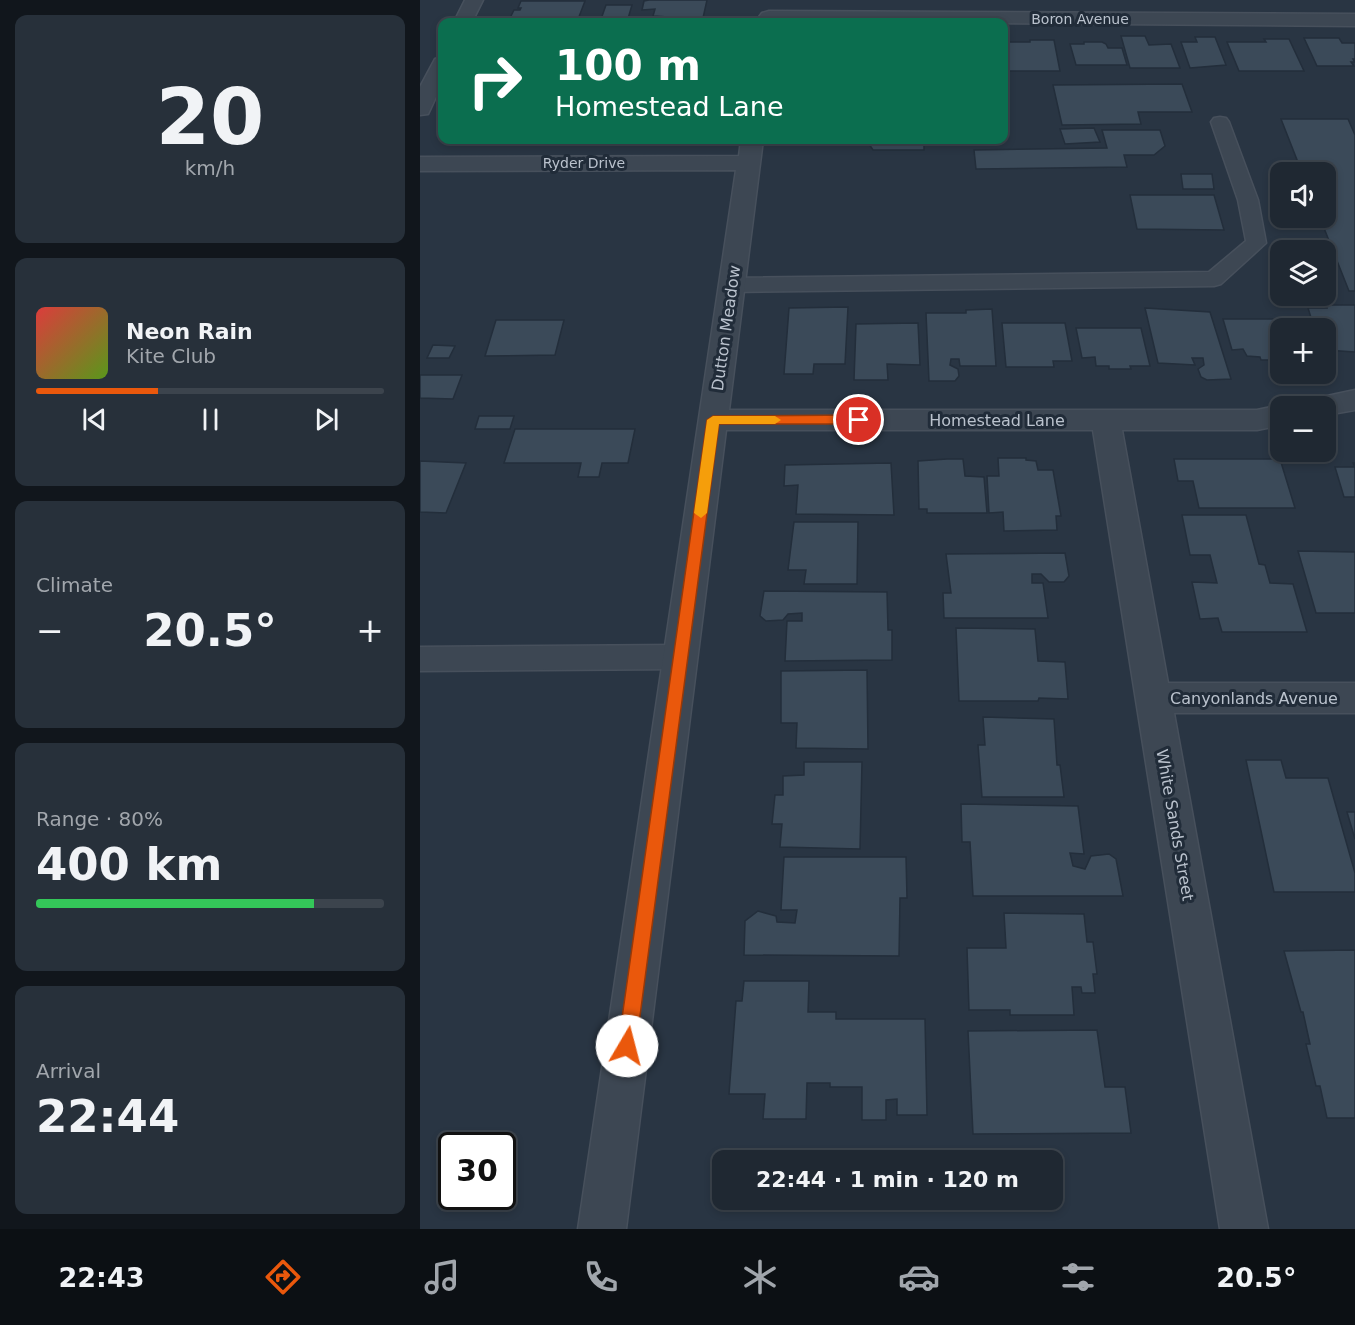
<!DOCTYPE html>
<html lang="en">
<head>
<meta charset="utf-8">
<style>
	:root { --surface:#1f2832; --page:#27303a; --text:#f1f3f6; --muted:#a1a6ac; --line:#3c444d; --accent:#ea580c }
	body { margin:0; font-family:"DejaVu Sans",sans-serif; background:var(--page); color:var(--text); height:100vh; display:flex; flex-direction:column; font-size:22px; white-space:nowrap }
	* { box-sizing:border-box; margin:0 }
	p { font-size:20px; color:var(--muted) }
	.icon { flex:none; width:33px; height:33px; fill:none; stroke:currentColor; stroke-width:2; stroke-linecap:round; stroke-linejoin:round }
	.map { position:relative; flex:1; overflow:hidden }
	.side { display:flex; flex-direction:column; gap:15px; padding:15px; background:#11161c; width:420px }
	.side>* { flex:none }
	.guide { position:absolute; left:18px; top:18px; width:570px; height:126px; border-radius:12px; box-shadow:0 3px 9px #0003,0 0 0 2px var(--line); background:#0b6e4f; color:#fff; overflow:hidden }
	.tools { position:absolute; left:850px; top:162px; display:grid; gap:12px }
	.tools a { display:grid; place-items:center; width:66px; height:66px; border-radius:12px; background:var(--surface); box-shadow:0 3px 9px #0003,0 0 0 2px var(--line); font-size:30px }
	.speed { position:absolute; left:18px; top:1132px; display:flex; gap:12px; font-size:30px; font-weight:700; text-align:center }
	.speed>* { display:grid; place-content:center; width:78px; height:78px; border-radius:50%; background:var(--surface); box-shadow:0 3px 9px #0003,0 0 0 2px var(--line); line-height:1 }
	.speed .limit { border:3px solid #111; border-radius:9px; background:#fff; color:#111 }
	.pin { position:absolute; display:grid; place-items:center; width:51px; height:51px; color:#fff; margin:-26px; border:3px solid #fff; border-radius:50%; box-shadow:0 2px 6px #0007 }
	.me { position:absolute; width:66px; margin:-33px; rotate:8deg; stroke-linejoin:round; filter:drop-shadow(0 0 4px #0008) }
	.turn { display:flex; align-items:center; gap:21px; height:126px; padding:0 18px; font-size:27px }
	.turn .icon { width:78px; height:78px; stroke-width:2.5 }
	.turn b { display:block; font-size:42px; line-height:51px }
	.big { font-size:45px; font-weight:600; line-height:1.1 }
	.side .widget { flex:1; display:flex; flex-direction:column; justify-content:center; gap:9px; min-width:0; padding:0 21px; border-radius:12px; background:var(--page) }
	.side .dial { align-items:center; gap:0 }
	.dial b { font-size:78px; line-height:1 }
	.song { display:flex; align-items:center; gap:18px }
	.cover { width:72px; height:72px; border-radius:9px; background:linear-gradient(135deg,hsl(0 70% 55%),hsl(90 70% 35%)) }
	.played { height:6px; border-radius:3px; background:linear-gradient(90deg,var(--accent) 35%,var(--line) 35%) }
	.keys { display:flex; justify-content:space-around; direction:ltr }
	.heat { display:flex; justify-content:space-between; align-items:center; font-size:33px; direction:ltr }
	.charge { height:9px; border-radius:4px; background:linear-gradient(90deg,#34c759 80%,var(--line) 0) }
	.trip { position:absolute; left:292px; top:1150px; width:351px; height:60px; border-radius:12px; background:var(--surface); box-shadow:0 3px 9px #0003,0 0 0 2px var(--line); font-weight:600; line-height:60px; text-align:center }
	.menu { display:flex; height:96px; justify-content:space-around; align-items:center; background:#0c1014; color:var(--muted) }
	.menu .icon { width:42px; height:42px }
	.menu .current { color:var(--accent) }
	.menu b { font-size:27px; color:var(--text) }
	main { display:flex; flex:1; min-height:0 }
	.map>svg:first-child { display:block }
	.building { fill:#3b4a59; stroke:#232e3b; stroke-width:1.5 }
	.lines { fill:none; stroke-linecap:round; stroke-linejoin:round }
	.lane-casing { stroke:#47505c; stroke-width:3 }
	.street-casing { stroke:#47505c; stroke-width:3 }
	.lane { fill:#3d4753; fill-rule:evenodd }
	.street { fill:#3d4753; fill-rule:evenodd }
	.route { fill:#ea580c; stroke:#983908; stroke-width:1.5 }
	.slow { fill:#f59e0b }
	.labels { text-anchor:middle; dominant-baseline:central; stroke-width:6; stroke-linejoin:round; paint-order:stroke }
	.far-street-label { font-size:14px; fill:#bac2cd; stroke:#212c39 }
	.street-label { font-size:16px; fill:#bac2cd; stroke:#212c39 }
</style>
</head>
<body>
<main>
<section class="side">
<div class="widget dial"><b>20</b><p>km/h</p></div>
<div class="widget">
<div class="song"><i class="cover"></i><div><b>Neon Rain</b><p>Kite Club</p></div></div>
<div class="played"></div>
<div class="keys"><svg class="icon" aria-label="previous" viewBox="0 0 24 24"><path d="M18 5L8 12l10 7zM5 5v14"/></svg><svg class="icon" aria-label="pause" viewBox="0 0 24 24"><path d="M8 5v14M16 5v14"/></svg><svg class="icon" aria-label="next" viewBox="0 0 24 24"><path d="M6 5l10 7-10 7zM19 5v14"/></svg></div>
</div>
<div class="widget"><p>Climate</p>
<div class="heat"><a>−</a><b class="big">20.5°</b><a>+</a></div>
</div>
<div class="widget"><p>Range · 80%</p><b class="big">400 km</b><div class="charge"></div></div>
<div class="widget"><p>Arrival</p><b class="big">22:44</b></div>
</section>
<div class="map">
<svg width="935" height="1229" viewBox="0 0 935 1229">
	<rect width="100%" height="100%" fill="#293543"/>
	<!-- building -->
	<path class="building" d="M 229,0 L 287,0 L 283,18 L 264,18 L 233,16 L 235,9 L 222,10 L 224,1 Z
		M 101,1 L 165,1 L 157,22 L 88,22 L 94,10 L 100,10 L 101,8 L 98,8 Z
		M 186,5 L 212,5 L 207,22 L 180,22 Z
		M 701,36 L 725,36 L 729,45 L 751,44 L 760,68 L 710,68 Z
		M 775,37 L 795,37 L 806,65 L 770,68 L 761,42 L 777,42 Z
		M 884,38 L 919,38 L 922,43 L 935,43 L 935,59 L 933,59 L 935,62 L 931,62 L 934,66 L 897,66 Z
		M 844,39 L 869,39 L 884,71 L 819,71 L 807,42 L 846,42 Z
		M 610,40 L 634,40 L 640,71 L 584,71 L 584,42 L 610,42 Z
		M 664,42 L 682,42 L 686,44 L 688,48 L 702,48 L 707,65 L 656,65 L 650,44 L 664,44 Z
		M 762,84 L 772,112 L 718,112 L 721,124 L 642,125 L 633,85 Z
		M 861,119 L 928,119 L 935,135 L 935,291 L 929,291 L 900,218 L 906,218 L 906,172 L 861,172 L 861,188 L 858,188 L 852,169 L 881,170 Z
		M 674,128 L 680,142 L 645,144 L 640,129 Z
		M 682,130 L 740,130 L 745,146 L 734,155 L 704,155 L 707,167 L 556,169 L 554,150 L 687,148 Z
		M 449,140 L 509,140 L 509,141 L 504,141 L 504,150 L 453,150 L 449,144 Z
		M 761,174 L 792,174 L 794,189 L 763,189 Z
		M 710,195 L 794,195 L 804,230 L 717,229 Z
		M 906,305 L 935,305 L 935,352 L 906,350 L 906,328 L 892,328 L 890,324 L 893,324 L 888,308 L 907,308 Z
		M 428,307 L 425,364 L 394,364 L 393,374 L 364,374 L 369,308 Z
		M 725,308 L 790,312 L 811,379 L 787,380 L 781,377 L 778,369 L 784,365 L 783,358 L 772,358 L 775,365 L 738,363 Z
		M 572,309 L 576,366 L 540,366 L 539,359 L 531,359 L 530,365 L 538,369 L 539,376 L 535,381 L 509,381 L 506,313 L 546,313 L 546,310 Z
		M 803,319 L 868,319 L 871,328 L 861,328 L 861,360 L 841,360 L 840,357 L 827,356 L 823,349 L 812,350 Z
		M 76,320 L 144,320 L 135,355 L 65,356 Z
		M 498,323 L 500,365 L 467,364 L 468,380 L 434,380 L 436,324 Z
		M 582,323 L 645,323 L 652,361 L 633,361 L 634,367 L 586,367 Z
		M 656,328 L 721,328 L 730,366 L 710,366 L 711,369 L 689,369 L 689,366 L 676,366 L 675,357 L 662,358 Z
		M 13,345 L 35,346 L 29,358 L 7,358 Z
		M 0,375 L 42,375 L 33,399 L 0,398 Z
		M 59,416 L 94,416 L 90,429 L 55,429 Z
		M 95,429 L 215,429 L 208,463 L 182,463 L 179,477 L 158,477 L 161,463 L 84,463 Z
		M 578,458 L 606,458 L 606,460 L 616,461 L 618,470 L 633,470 L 641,516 L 636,516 L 637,530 L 584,531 L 583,512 L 569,513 L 567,476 L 579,476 Z
		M 527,459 L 543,459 L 545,476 L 564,477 L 567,513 L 507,513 L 507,509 L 499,509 L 498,461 Z
		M 754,459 L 860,459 L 875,508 L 779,508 L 773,481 L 758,481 Z
		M 0,461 L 46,463 L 26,513 L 0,512 Z
		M 471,463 L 474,515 L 376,514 L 378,485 L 364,486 L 365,465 Z
		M 933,463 L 935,463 L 935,497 L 924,497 L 915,467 L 935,467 Z
		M 762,515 L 826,515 L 839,564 L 845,565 L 850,583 L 873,584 L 887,632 L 802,632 L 798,618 L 780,619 L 772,582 L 797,583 L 790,555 L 770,555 Z
		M 374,522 L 438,522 L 437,584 L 384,584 L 386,570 L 368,570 Z
		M 878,551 L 935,552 L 935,613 L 896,613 Z
		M 645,553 L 649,576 L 644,582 L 629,582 L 621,574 L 612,574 L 612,583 L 623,583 L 628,618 L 524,618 L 523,593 L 531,593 L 526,554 Z
		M 344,591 L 467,592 L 468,630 L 472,630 L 472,660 L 365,661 L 367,621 L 382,621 L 382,613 L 368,614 L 363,620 L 346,621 L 340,616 Z
		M 536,628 L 615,629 L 618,661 L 645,662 L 648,699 L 619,698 L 618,701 L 539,701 Z
		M 447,670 L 448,749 L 376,748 L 377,723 L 361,723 L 361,671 Z
		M 563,717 L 634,719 L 637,765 L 640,765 L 644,797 L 562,797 L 558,745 L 565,745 Z
		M 826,760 L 861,760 L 866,778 L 908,778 L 935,873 L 935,892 L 854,892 Z
		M 384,762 L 442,762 L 440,849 L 360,847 L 362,824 L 352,824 L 355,795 L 363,795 L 363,776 L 384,775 Z
		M 541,804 L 658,806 L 664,854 L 650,853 L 653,866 L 665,869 L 671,856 L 689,854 L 696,859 L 703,896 L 553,896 L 550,842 L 542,842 Z
		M 927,812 L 935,812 L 935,839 Z
		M 364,857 L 486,857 L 487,898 L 480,898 L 479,956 L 324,955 L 325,921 L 338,911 L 356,916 L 357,922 L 375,923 L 377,910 L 361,910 Z
		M 584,913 L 664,914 L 667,942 L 673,942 L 677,974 L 673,974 L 675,993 L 662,993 L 661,987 L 652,987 L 654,1015 L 590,1015 L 590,1010 L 549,1010 L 547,948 L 586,948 Z
		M 935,950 L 935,1118 L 907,1118 L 900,1086 L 896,1086 L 886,1044 L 890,1044 L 883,1012 L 881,1012 L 864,951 Z
		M 324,981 L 389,981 L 388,1012 L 416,1012 L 416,1019 L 505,1019 L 507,1115 L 477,1115 L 477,1099 L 466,1100 L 466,1120 L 442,1120 L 442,1087 L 410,1087 L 410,1083 L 387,1083 L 386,1119 L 343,1119 L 345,1094 L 309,1094 L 316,1001 L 322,1001 Z
		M 677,1030 L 685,1087 L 705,1087 L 711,1133 L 553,1134 L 548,1031 Z"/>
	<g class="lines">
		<!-- lane casing -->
		<g class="lane-casing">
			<path id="lane" d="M 800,117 L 806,118 L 809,122 L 838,200 L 846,243 L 801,284 L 794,286 L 311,292 L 304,290 L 301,285 L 304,280 L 311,278 L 789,272 L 826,241 L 818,200 L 791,122 L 794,118 Z
				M 261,645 L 271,649 L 275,657 L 271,665 L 261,669 L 0,671 L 0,647 Z"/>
		</g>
		<!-- street casing -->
		<g class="street-casing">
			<path id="street" d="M 45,0 L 63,0 L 52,22 L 34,22 Z
				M 349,11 L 935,14 L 935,26 L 342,21 L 339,17 L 342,13 Z
				M 22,57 L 22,84 L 8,114 L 0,115 L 0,87 L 15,59 Z
				M 321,140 L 343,140 L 309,410 L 837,410 L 861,405 L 867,406 L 861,406 L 861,425 L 837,430 L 702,430 L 748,683 L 935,683 L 935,713 L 754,713 L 848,1229 L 800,1229 L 673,430 L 306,430 L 206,1229 L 158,1229 L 316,170 L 0,171 L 0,157 L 319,156 Z
				M 935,390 L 935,410 L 906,415 L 906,406 L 889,406 L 893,399 Z"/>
		</g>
		<!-- lane -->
		<use href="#lane" class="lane"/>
		<!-- street -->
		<use href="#street" class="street"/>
	</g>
	<!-- route -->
	<path class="route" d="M 439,415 L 445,420 L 439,424 L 299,424 L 216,1046 L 214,1052 L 207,1055 L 201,1052 L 198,1046 L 287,420 L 293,416 Z"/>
	<!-- slow -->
	<path class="slow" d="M 293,416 L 355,416 L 361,420 L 355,424 L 299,424 L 287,513 L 281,518 L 274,513 L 287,420 Z"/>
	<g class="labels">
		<!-- far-street labels -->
		<g class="far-street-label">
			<text x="660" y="19">Boron Avenue</text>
			<text x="164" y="163">Ryder Drive</text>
		</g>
		<!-- street labels -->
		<g class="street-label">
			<text transform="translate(306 328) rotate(-82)">Dutton Meadow</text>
			<text x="577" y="420">Homestead Lane</text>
			<text x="834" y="698">Canyonlands Avenue</text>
			<text transform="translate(755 825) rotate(80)">White Sands Street</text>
		</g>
	</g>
</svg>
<div class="tools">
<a><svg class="icon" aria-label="sound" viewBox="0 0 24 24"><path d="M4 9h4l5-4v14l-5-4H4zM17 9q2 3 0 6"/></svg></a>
<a><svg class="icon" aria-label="layers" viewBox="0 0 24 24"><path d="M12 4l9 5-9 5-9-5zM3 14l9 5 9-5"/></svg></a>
<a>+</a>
<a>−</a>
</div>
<div class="speed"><div class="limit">30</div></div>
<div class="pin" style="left:439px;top:420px;background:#d93025"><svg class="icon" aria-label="arrive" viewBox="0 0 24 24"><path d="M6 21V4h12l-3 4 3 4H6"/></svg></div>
<svg class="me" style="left:207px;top:1046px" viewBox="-20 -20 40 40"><circle r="19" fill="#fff"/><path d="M0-13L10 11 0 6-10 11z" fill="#ea580c"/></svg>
<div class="trip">22:44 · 1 min · 120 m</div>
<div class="guide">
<div class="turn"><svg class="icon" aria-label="right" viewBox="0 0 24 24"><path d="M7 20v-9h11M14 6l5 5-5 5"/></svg><div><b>100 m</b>Homestead Lane</div></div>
</div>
</div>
</main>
<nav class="menu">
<b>22:43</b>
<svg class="icon current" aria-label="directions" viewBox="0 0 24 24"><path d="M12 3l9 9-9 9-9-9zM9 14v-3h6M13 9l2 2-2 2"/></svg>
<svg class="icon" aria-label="music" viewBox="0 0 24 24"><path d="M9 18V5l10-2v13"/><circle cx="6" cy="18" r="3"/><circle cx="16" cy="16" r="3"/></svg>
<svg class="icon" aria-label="phone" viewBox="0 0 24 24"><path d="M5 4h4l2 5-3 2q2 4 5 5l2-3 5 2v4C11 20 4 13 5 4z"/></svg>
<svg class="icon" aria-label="climate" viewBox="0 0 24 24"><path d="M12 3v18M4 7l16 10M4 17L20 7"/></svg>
<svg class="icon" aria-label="car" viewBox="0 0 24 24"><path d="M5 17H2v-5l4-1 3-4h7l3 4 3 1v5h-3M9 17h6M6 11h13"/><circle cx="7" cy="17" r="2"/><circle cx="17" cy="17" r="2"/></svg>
<svg class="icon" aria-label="filters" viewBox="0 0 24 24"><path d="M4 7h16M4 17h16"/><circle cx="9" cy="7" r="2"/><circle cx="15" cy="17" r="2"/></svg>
<b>20.5°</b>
</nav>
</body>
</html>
